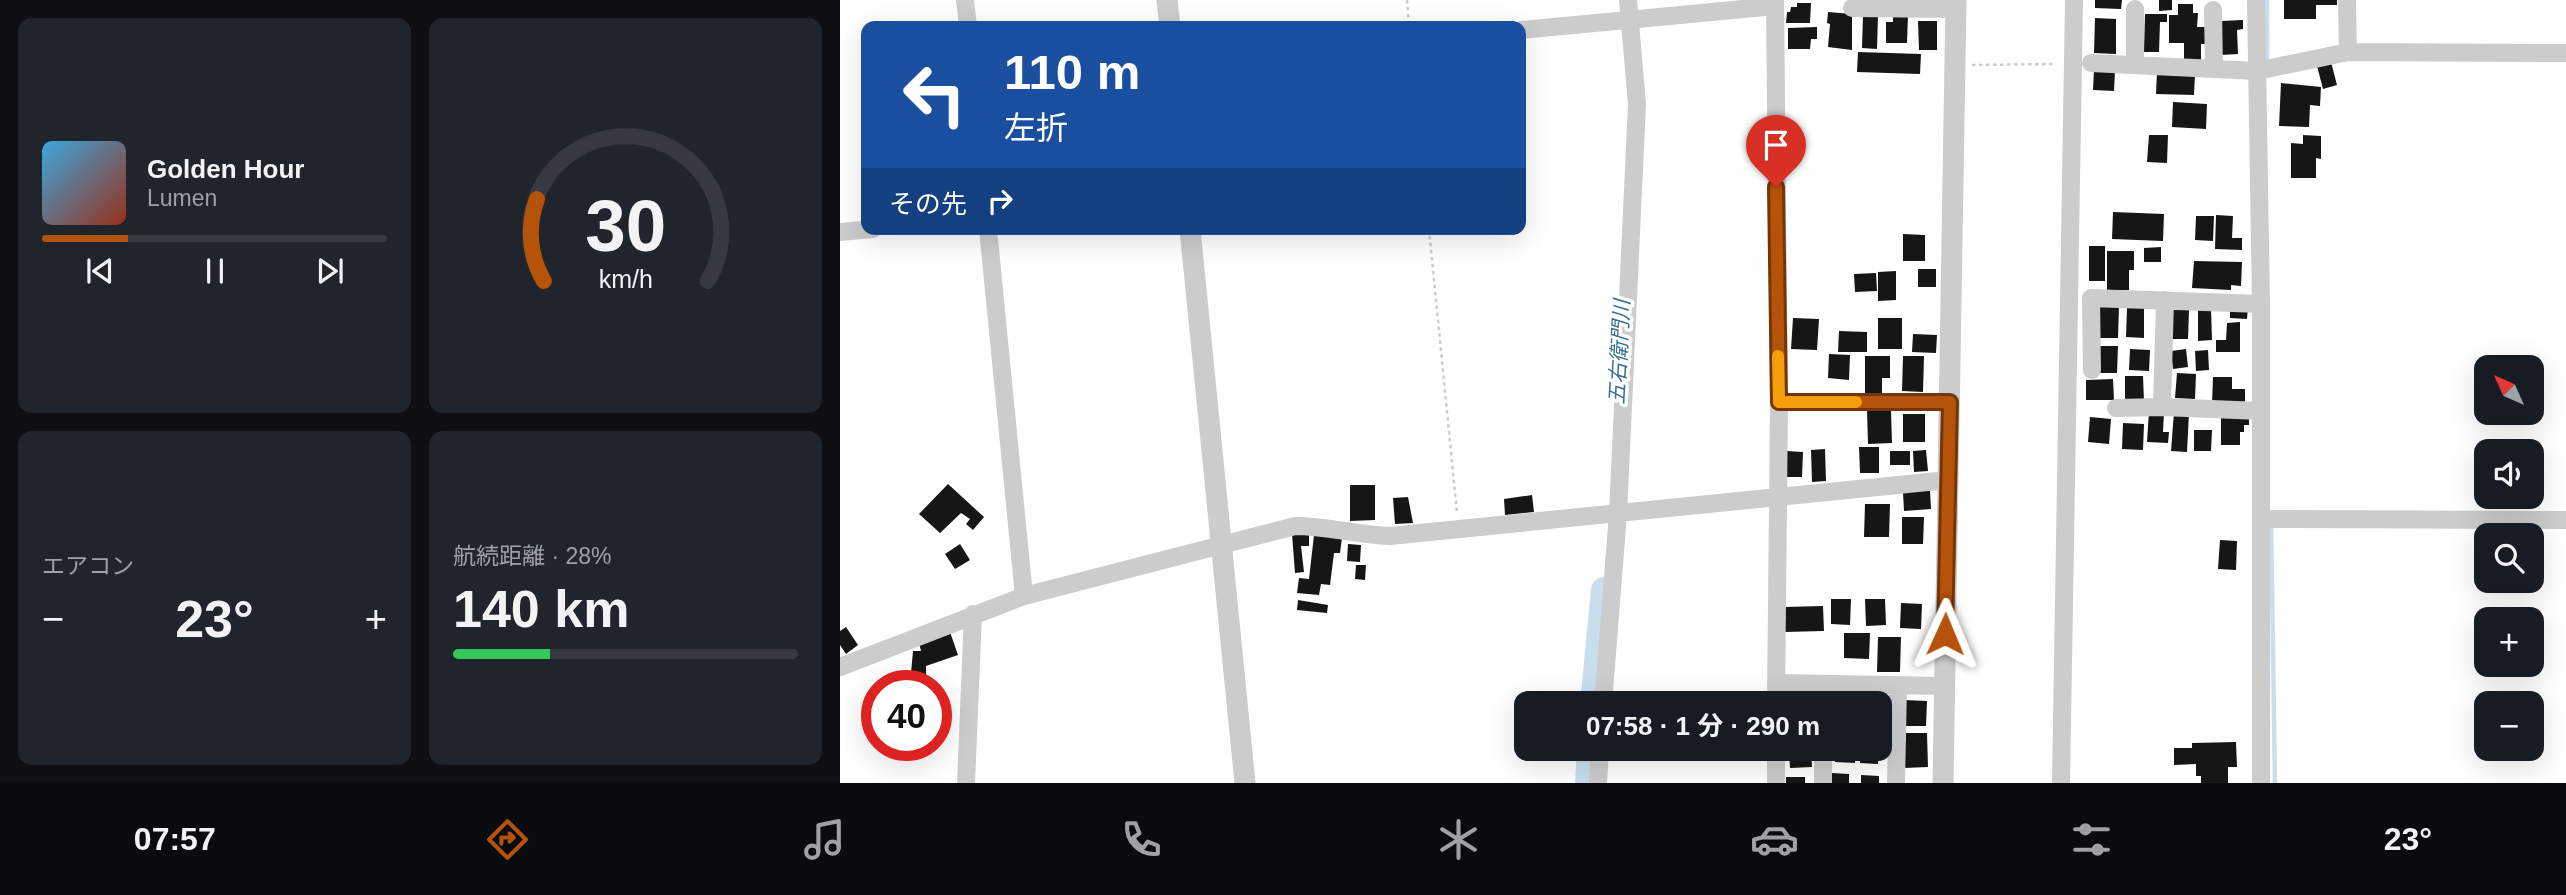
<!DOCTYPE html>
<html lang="ja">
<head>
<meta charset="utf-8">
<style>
	:root { --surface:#171b24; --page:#20242c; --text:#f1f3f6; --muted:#9ea1a6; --line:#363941; --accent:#b45309 }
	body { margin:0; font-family:Helvetica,"Noto Sans JP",sans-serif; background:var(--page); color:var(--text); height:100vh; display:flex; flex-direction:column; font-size:26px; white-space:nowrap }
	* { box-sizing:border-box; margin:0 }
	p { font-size:23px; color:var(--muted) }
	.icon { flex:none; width:38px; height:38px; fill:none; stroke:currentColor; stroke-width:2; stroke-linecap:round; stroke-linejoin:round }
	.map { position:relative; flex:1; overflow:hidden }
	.drawer { display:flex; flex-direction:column; gap:18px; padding:18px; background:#0d0f14; width:840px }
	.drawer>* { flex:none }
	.guide { position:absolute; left:21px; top:21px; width:665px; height:214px; border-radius:14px; box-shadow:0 7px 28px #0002; background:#1a4fa0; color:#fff; overflow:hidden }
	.needle { width:46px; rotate:315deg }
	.fabs { position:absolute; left:1634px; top:355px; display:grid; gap:14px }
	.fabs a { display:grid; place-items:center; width:70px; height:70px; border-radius:14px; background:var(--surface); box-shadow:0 7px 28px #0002; font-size:35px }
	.speed { position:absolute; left:21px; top:670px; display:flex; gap:14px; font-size:35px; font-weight:700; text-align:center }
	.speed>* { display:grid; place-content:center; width:91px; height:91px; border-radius:50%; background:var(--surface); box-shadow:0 7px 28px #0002; line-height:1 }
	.speed .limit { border:10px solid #d22; background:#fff; color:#111 }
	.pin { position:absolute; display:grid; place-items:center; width:60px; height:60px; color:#fff; margin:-72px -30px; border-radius:50% 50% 50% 0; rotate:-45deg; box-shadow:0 0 7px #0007 }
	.pin .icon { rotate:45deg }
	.me { position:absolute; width:77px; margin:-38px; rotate:1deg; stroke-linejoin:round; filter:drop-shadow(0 0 5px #0008) }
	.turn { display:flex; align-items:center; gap:24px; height:147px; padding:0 28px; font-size:32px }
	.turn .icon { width:91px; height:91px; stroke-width:2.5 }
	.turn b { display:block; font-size:49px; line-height:60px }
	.then { display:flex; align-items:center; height:66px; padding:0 28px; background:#0003; gap:14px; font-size:26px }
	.big { font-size:52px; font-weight:700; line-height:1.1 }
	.drawer .widget { flex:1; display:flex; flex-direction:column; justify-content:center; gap:10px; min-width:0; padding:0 24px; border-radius:14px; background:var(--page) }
	.drawer .dial { align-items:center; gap:0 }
	.dial svg { height:182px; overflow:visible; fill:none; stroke:var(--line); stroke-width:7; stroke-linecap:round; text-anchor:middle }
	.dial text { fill:var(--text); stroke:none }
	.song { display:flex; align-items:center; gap:21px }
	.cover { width:84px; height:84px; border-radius:10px; background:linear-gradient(135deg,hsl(200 70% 55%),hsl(10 70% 35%)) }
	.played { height:7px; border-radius:4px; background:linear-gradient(90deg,var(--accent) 25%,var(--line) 25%) }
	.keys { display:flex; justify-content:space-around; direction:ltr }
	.heat { display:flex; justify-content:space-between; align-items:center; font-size:38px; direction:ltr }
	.charge { height:10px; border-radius:5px; background:linear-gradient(90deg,#34c759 28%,var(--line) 0) }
	.drawer .tiles { flex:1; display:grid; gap:18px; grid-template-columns:repeat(2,1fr) }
	.trip { position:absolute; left:674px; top:691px; width:378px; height:70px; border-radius:14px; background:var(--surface); box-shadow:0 7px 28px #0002; font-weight:700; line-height:70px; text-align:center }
	.menu { display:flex; height:112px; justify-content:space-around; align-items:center; background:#090b0e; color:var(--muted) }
	.menu .icon { width:49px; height:49px }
	.menu .on { color:var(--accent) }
	.menu b { font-size:32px; color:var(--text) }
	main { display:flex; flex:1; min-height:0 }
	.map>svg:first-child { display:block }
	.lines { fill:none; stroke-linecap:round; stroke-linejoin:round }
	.stream { stroke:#c8deed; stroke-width:4.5 }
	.river { stroke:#c8deed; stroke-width:26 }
	.building { fill:#161616 }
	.path { stroke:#ccc; stroke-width:2.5; stroke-dasharray:3.5 3.5; stroke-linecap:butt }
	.minor { stroke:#ccc; stroke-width:18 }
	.tertiary { stroke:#ccc; stroke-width:21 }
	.route-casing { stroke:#753606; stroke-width:18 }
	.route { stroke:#b45309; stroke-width:12 }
	.slow { stroke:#f59e0b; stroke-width:12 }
	.labels { text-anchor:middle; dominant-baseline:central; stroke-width:7; stroke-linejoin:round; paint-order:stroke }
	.water-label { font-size:21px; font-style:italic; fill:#397195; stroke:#fff }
</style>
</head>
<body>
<main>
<section class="drawer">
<div class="tiles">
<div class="widget">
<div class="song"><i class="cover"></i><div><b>Golden Hour</b><p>Lumen</p></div></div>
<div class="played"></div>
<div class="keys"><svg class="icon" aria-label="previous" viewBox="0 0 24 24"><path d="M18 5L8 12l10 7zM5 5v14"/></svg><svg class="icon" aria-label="pause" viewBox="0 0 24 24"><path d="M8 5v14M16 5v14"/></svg><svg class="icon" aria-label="next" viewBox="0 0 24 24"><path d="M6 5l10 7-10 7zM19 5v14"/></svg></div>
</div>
<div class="widget dial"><svg viewBox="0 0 100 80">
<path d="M14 69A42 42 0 1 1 86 69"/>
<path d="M14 69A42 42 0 0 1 11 33" stroke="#b45309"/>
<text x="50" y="56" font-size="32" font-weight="700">30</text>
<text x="50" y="72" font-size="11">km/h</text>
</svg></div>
<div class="widget"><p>エアコン</p>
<div class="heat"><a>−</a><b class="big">23°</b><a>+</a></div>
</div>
<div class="widget"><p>航続距離 · 28%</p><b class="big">140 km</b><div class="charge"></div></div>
</div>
</section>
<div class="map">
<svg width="1726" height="783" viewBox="0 0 1726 783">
	<rect width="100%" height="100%" fill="#fff"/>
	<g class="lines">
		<!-- stream -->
		<path class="stream" d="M 1427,63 L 1427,0
			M 1431,522 L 1435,783"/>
		<!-- river -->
		<path class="river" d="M 753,704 L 764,590
			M 748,783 L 750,749"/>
	</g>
	<!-- building -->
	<path class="building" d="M 1255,0 L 1282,0 L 1281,9 L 1255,8 Z
		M 1319,0 L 1332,0 L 1332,10 L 1319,11 Z
		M 1444,0 L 1497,0 L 1497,5 L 1476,5 L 1476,19 L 1444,19 Z
		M 957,3 L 971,3 L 970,23 L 946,23 L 947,12 L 950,12 L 951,7 L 957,7 Z
		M 1338,4 L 1353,4 L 1353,13 L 1358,13 L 1357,27 L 1367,27 L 1367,44 L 1361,44 L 1361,61 L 1344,61 L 1344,43 L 1329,43 L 1329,15 L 1338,15 Z
		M 988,12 L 1012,14 L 1012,50 L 988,47 L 990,24 L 987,23 Z
		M 1023,14 L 1038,15 L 1037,49 L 1022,48 Z
		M 1053,14 L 1068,14 L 1067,43 L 1046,43 L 1046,22 L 1053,22 Z
		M 1305,14 L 1327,14 L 1327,22 L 1320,22 L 1319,52 L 1304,52 Z
		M 1255,18 L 1276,19 L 1276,54 L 1254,53 Z
		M 1403,20 L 1403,29 L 1397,30 L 1398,54 L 1380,55 L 1381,21 Z
		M 1078,21 L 1097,21 L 1097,50 L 1079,50 Z
		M 977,27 L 977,39 L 971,39 L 970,49 L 948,49 L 948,28 Z
		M 1018,52 L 1081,54 L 1080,74 L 1017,72 Z
		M 1491,62 L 1497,85 L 1483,89 L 1477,66 Z
		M 1254,69 L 1275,70 L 1274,91 L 1253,90 Z
		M 1317,72 L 1355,74 L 1354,95 L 1316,94 Z
		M 1441,83 L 1481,87 L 1480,106 L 1470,105 L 1469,127 L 1439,126 Z
		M 1333,102 L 1367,104 L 1366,129 L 1332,127 Z
		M 1309,135 L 1328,135 L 1327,163 L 1307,162 Z
		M 1463,135 L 1481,136 L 1481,159 L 1476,158 L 1476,178 L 1451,178 L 1451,143 L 1463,144 Z
		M 1273,212 L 1324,214 L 1323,241 L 1272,239 Z
		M 1376,215 L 1393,216 L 1392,238 L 1402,238 L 1402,250 L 1375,249 Z
		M 1356,216 L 1374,216 L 1373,241 L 1355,240 Z
		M 1063,234 L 1085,235 L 1085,261 L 1063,261 Z
		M 1249,246 L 1265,246 L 1265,281 L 1249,281 Z
		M 1321,247 L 1321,262 L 1304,262 L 1304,248 Z
		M 1267,251 L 1294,251 L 1294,270 L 1289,270 L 1289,290 L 1267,290 Z
		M 1354,261 L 1402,262 L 1401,286 L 1391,285 L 1391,290 L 1352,288 Z
		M 1078,269 L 1096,269 L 1096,287 L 1078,287 Z
		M 1056,271 L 1056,300 L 1038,301 L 1038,272 Z
		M 1036,273 L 1037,291 L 1015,292 L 1014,274 Z
		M 1258,304 L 1279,305 L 1278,338 L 1257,338 Z
		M 1390,307 L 1408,307 L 1407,319 L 1390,318 Z
		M 1287,308 L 1304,308 L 1304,338 L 1286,337 Z
		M 1371,308 L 1372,340 L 1358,341 L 1358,309 Z
		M 1329,310 L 1349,310 L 1348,339 L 1329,339 Z
		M 953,318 L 979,319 L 977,350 L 951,349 Z
		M 1038,318 L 1062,318 L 1062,349 L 1038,349 Z
		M 1400,322 L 1400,352 L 1376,352 L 1376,340 L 1386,340 L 1387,323 Z
		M 999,331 L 1027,332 L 1027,352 L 998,352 Z
		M 1073,334 L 1097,335 L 1096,353 L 1072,352 Z
		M 1257,346 L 1278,346 L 1277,373 L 1256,373 Z
		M 1290,349 L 1310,350 L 1309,371 L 1289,370 Z
		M 1346,349 L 1348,367 L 1333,369 L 1331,351 Z
		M 1368,350 L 1369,370 L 1356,371 L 1355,351 Z
		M 989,354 L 1010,355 L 1009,380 L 988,378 Z
		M 1025,356 L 1050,356 L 1050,378 L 1042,378 L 1042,396 L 1025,395 Z
		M 1063,356 L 1084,356 L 1083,392 L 1062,391 Z
		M 1337,373 L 1356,374 L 1355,399 L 1335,398 Z
		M 1285,376 L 1303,376 L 1304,401 L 1285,401 Z
		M 1373,377 L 1392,377 L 1392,389 L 1405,389 L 1405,404 L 1372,404 Z
		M 1273,379 L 1274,400 L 1246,400 L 1246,380 Z
		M 1027,410 L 1051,410 L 1052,443 L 1028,444 Z
		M 1309,411 L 1324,412 L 1323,432 L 1329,432 L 1328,443 L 1307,442 Z
		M 1334,412 L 1349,413 L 1347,452 L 1331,451 Z
		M 1063,414 L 1085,414 L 1085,442 L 1063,442 Z
		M 1250,417 L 1271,419 L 1269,444 L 1248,442 Z
		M 1381,417 L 1409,417 L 1409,425 L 1404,425 L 1404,432 L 1400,432 L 1400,445 L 1381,445 Z
		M 1283,423 L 1304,424 L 1303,450 L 1282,449 Z
		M 1354,430 L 1372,430 L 1371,451 L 1354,451 Z
		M 1019,447 L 1039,447 L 1039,473 L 1020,473 Z
		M 985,449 L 986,481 L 972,482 L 971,450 Z
		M 1086,450 L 1088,471 L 1074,472 L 1073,451 Z
		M 947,451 L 963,452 L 962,477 L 946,477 Z
		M 1050,451 L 1070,451 L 1070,465 L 1050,465 Z
		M 108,484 L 144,517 L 133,530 L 126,524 L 130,519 L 121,513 L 100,533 L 79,514 Z
		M 510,485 L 535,485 L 535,520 L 510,521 Z
		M 1090,490 L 1091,509 L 1064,511 L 1063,492 Z
		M 692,495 L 694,512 L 665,515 L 664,499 Z
		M 568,497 L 573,523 L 555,524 L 553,498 Z
		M 1025,504 L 1050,504 L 1049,537 L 1024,537 Z
		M 1062,517 L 1084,517 L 1083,544 L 1062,544 Z
		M 452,534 L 469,535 L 469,546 L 461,546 L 464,572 L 455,573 Z
		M 474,535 L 502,538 L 500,553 L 494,553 L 490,585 L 481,584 L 479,595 L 457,593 L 459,578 L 469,579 Z
		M 1380,540 L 1397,541 L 1396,570 L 1378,569 Z
		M 120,544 L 130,560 L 115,569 L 105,554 Z
		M 508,544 L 521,545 L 520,562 L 507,561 Z
		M 516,565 L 526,565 L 525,580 L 515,579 Z
		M 991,599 L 1011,599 L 1010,625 L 991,624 Z
		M 1025,599 L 1045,599 L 1046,625 L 1026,626 Z
		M 458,600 L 488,605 L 487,613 L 457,610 Z
		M 1061,603 L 1082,604 L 1081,629 L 1060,628 Z
		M 983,606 L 984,631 L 944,632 L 944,607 Z
		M 6,627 L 18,645 L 6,654 L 0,645 L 0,631 Z
		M 110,632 L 118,655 L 86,666 L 86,675 L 71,673 L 73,651 L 81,651 L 79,643 Z
		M 1004,633 L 1030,633 L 1029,659 L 1004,658 Z
		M 1038,637 L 1061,637 L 1060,672 L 1037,672 Z
		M 1064,700 L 1087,701 L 1086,726 L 1064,726 Z
		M 1066,733 L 1087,733 L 1088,767 L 1064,768 L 1063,741 L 1066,742 Z
		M 1396,742 L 1397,767 L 1388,767 L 1388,783 L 1361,783 L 1361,776 L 1356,776 L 1356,764 L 1334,765 L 1334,748 L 1352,748 L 1352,743 Z
		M 949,749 L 971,749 L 972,767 L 950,768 Z
		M 996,749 L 1015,749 L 1015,763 L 995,762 Z
		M 1021,749 L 1039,749 L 1038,764 L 1020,763 Z
		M 992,773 L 1009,774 L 1009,783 L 992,783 Z
		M 1021,775 L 1039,776 L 1039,783 L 1021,783 Z
		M 946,777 L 965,777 L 965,783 L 946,783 Z"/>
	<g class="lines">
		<!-- path -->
		<path class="path" d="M 567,0 L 569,26
			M 1132,65 L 1216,64
			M 589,229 L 617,513"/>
		<!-- minor -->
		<path class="minor" d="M 125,0 L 128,26
			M 935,0 L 939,402 L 936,704
			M 1416,0 L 1421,304 L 1421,783
			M 1507,0 L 1508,52
			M 1012,8 L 1116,9
			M 1373,10 L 1374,69
			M 681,30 L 935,6
			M 1251,63 L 1417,71 L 1508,52 L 1726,53
			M 1295,65 L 1295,9
			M 148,229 L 184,596
			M 0,232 L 33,229
			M 1252,370 L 1251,298 L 1421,304
			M 939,402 L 1110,402
			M 1322,407 L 1325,300
			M 1276,408 L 1322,407 L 1421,411
			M 1421,519 L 1726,520
			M 0,667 L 184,596 L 455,526 C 487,526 517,535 550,536 L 1108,480
			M 936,683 L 1104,686
			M 763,704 L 778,514 L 797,104 L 788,0
			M 984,704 L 984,684
			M 126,783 L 133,614
			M 758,783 L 760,749
			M 936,783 L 936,749
			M 983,783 L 983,749
			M 1056,783 L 1058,685
			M 1221,783 L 1234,0"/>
		<!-- tertiary -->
		<path class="tertiary" d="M 327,0 L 330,26
			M 350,229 L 405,783
			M 1103,783 L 1116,0"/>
	</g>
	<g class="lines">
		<!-- route casing -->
		<g class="route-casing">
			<path id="route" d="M 936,187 L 939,402 L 1110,402 L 1105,634"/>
		</g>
		<!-- route -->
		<use href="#route" class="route"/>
		<!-- slow -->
		<path class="slow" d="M 938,356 L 939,402 L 1016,402"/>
	</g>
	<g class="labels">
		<!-- water labels -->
		<g class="water-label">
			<text transform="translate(779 352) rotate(-87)">五右衛門川</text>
		</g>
	</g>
</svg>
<div class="fabs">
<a><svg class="needle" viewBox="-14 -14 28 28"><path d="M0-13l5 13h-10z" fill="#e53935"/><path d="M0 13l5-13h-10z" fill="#9ea1a6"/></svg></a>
<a><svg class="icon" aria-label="sound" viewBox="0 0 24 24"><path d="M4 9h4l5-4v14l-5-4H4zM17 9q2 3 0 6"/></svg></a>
<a><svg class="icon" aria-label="search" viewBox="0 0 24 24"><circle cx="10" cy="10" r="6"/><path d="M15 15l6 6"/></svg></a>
<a>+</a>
<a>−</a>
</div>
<div class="speed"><div class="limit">40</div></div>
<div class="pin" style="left:936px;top:187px;background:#d93025"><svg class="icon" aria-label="arrive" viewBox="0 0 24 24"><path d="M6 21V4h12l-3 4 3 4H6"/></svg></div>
<svg class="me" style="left:1105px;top:634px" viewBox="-20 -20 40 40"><path d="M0-17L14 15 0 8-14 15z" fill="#b45309" stroke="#fff" stroke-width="4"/></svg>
<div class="trip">07:58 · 1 分 · 290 m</div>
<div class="guide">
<div class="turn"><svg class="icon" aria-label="left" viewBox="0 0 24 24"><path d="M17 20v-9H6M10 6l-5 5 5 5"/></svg><div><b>110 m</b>左折</div></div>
<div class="then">その先<svg class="icon" aria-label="right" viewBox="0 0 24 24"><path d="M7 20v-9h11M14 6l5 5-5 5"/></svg></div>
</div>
</div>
</main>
<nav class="menu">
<b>07:57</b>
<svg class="icon on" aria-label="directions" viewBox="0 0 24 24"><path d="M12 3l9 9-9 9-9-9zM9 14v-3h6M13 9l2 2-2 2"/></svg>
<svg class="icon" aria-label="music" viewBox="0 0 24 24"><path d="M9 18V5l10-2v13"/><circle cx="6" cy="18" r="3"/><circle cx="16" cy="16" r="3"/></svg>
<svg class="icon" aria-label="phone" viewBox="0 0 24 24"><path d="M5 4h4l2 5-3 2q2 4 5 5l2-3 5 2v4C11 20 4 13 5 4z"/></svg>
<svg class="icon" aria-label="climate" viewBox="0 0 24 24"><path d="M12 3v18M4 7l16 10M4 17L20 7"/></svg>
<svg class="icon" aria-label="car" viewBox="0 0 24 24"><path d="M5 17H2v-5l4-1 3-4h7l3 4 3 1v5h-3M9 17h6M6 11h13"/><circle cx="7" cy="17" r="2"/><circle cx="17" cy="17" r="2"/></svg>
<svg class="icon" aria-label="filters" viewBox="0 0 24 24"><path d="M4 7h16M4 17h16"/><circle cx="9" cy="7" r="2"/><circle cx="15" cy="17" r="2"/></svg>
<b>23°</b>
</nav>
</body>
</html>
